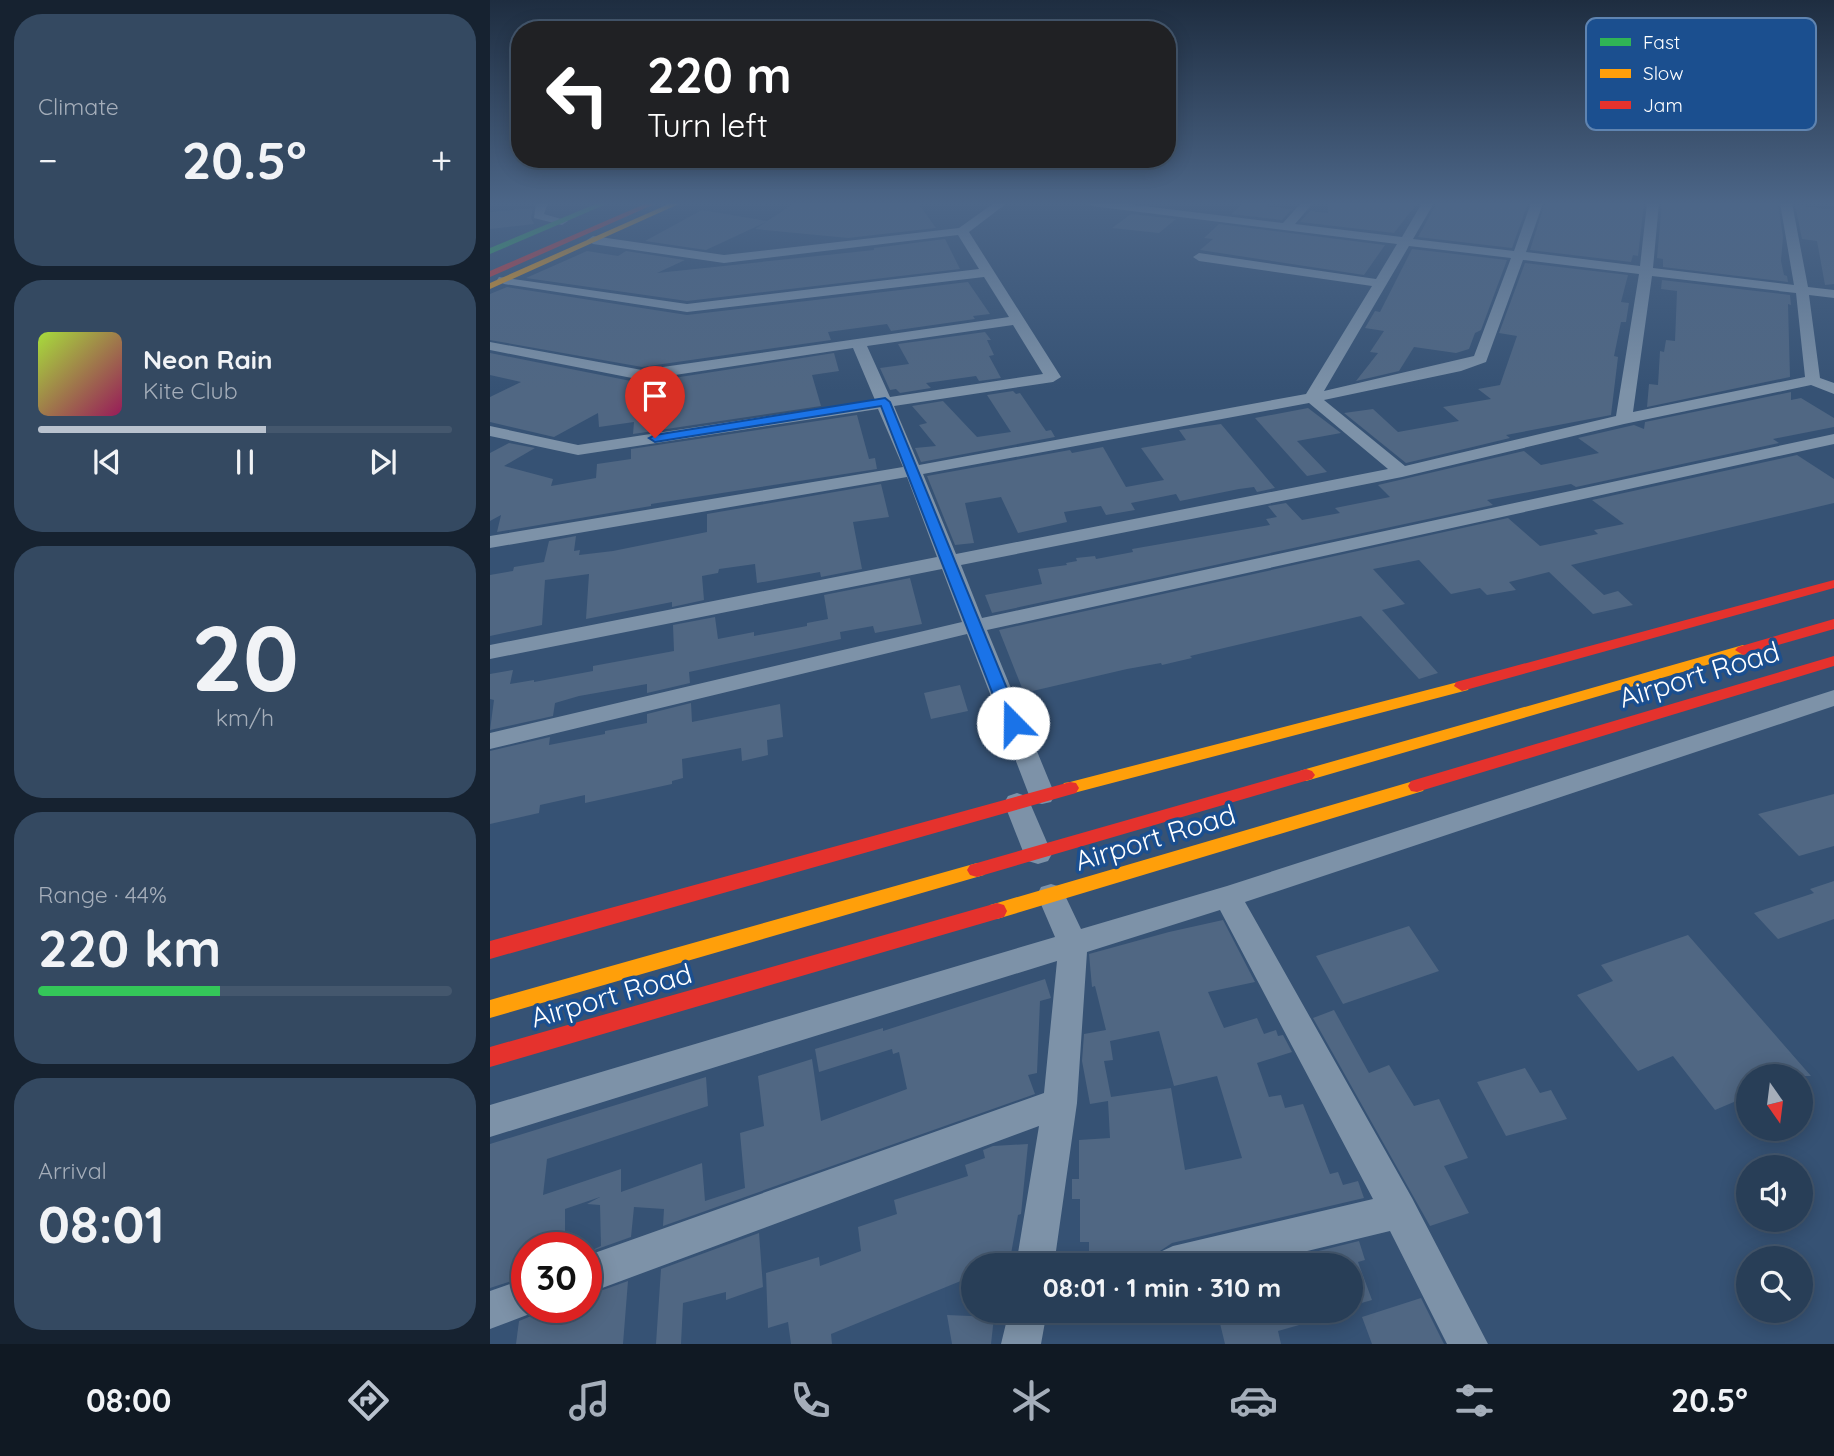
<!DOCTYPE html>
<html lang="en">
<head>
<meta charset="utf-8">
<style>
	:root { --surface:#283e57; --page:#344961; --text:#f1f3f6; --muted:#a5aeba; --line:#44576d; --accent:#b9c2ce }
	body { margin:0; font-family:Quicksand,sans-serif; background:var(--page); color:var(--text); height:100vh; display:flex; flex-direction:column; font-size:26px; white-space:nowrap }
	* { box-sizing:border-box; margin:0 }
	p { font-size:23px; color:var(--muted) }
	.icon { flex:none; width:38px; height:38px; fill:none; stroke:currentColor; stroke-width:2; stroke-linecap:round; stroke-linejoin:round }
	.map { position:relative; flex:1; overflow:hidden }
	.sheet { display:flex; flex-direction:column; gap:14px; padding:14px; background:#162230; width:490px }
	.sheet>* { flex:none }
	.top-card { position:absolute; left:21px; top:21px; width:665px; height:147px; border-radius:28px; box-shadow:0 4px 18px #0003,0 0 0 2px var(--line); background:#202124; color:#fff; overflow:hidden }
	.needle { width:46px; rotate:166deg }
	.tools { position:absolute; left:1246px; top:1064px; display:grid; gap:14px }
	.tools a { display:grid; place-items:center; width:77px; height:77px; border-radius:50%; background:var(--surface); box-shadow:0 4px 18px #0003,0 0 0 2px var(--line); font-size:35px }
	.speed { position:absolute; left:21px; top:1232px; display:flex; gap:14px; font-size:35px; font-weight:700; text-align:center }
	.speed>* { display:grid; place-content:center; width:91px; height:91px; border-radius:50%; background:var(--surface); box-shadow:0 4px 18px #0003,0 0 0 2px var(--line); line-height:1 }
	.speed .limit { border:10px solid #d22; background:#fff; color:#111 }
	.pin { position:absolute; display:grid; place-items:center; width:60px; height:60px; color:#fff; margin:-72px -30px; border-radius:50% 50% 50% 0; rotate:-45deg; box-shadow:0 0 7px #0007 }
	.pin .icon { rotate:45deg }
	.me { position:absolute; width:77px; margin:-38px; rotate:338deg; stroke-linejoin:round; filter:drop-shadow(0 0 5px #0008) }
	.turn { display:flex; align-items:center; gap:24px; height:147px; padding:0 21px; font-size:32px }
	.turn .icon { width:91px; height:91px; stroke-width:2.5 }
	.turn b { display:block; font-size:49px; line-height:60px }
	.big { font-size:52px; font-weight:700; line-height:1.1 }
	.sheet .tile { flex:1; display:flex; flex-direction:column; justify-content:center; gap:10px; min-width:0; padding:0 24px; border-radius:28px; background:var(--page) }
	.sheet .dial { align-items:center; gap:0 }
	.dial b { font-size:91px; line-height:1 }
	.song { display:flex; align-items:center; gap:21px }
	.cover { width:84px; height:84px; border-radius:10px; background:linear-gradient(135deg,hsl(80 70% 55%),hsl(330 70% 35%)) }
	.played { height:7px; border-radius:4px; background:linear-gradient(90deg,var(--accent) 55%,var(--line) 55%) }
	.keys { display:flex; justify-content:space-around; direction:ltr }
	.heat { display:flex; justify-content:space-between; align-items:center; font-size:38px; direction:ltr }
	.charge { height:10px; border-radius:5px; background:linear-gradient(90deg,#34c759 44%,var(--line) 0) }
	.trip { position:absolute; left:471px; top:1253px; width:402px; height:70px; border-radius:35px; background:var(--surface); box-shadow:0 4px 18px #0003,0 0 0 2px var(--line); font-weight:700; line-height:70px; text-align:center }
	.tabs { display:flex; height:112px; justify-content:space-around; align-items:center; background:#101923; color:var(--muted) }
	.tabs .icon { width:49px; height:49px }
	.tabs .selected { color:var(--accent) }
	.tabs b { font-size:32px; color:var(--text) }
	main { display:flex; flex:1; min-height:0 }
	.map>svg:first-child { display:block }
	.building { fill:#506783; fill-rule:evenodd }
	.lines { fill:none; stroke-linecap:round; stroke-linejoin:round }
	.street { fill:#7d92a8; fill-rule:evenodd }
	.fast { fill:#30b455; fill-rule:evenodd }
	.slow { fill:#ff9f0a; fill-rule:evenodd }
	.jam { fill:#e5322d; fill-rule:evenodd }
	.route { fill:#1a73e8; stroke:#114b97; stroke-width:2 }
	.labels { text-anchor:middle; dominant-baseline:central; stroke-width:7; stroke-linejoin:round; paint-order:stroke }
	.near-street-label { font-size:28px; fill:#fff; stroke:#1b4f8f }
	.key { fill:#1b4f8f; stroke:#5f84b1; stroke-width:2 }
	.key-label { font-size:19px; fill:#fff }
</style>
</head>
<body>
<main>
<section class="sheet">
<div class="tile"><p>Climate</p>
<div class="heat"><a>−</a><b class="big">20.5°</b><a>+</a></div>
</div>
<div class="tile">
<div class="song"><i class="cover"></i><div><b>Neon Rain</b><p>Kite Club</p></div></div>
<div class="played"></div>
<div class="keys"><svg class="icon" aria-label="previous" viewBox="0 0 24 24"><path d="M18 5L8 12l10 7zM5 5v14"/></svg><svg class="icon" aria-label="pause" viewBox="0 0 24 24"><path d="M8 5v14M16 5v14"/></svg><svg class="icon" aria-label="next" viewBox="0 0 24 24"><path d="M6 5l10 7-10 7zM19 5v14"/></svg></div>
</div>
<div class="tile dial"><b>20</b><p>km/h</p></div>
<div class="tile"><p>Range · 44%</p><b class="big">220 km</b><div class="charge"></div></div>
<div class="tile"><p>Arrival</p><b class="big">08:01</b></div>
</section>
<div class="map">
<svg width="1344" height="1344" viewBox="0 0 1344 1344">
	<rect width="100%" height="100%" fill="#365274"/>
	<!-- building -->
	<path class="building" d="M 305,203 L 428,203 L 446,228 L 358,238 L 265,229 L 276,222 L 216,250 L 155,241 L 212,210 L 277,221 Z
		M 753,203 L 777,203 L 774,206 L 802,209 L 792,220 L 741,214 Z
		M 838,203 L 927,203 L 904,233 L 810,222 L 820,211 L 838,213 Z
		M 947,203 L 1038,203 L 1022,248 L 928,237 Z
		M 1055,203 L 1154,203 L 1148,256 L 1143,255 L 1141,262 L 1040,250 Z
		M 1172,203 L 1288,203 L 1293,237 L 1291,261 L 1294,275 L 1297,276 L 1298,282 L 1173,267 L 1173,259 L 1167,258 Z
		M 1305,205 L 1344,210 L 1344,284 L 1335,285 L 1327,241 L 1312,239 Z
		M 43,208 L 41,218 L 44,224 L 0,229 L 0,212 Z
		M 641,214 L 686,219 L 669,233 L 622,228 Z
		M 729,224 L 895,245 L 874,275 L 710,250 L 723,239 L 714,238 Z
		M 455,239 L 470,269 L 197,301 L 36,278 L 97,251 L 128,256 L 136,251 L 195,260 L 167,273 L 384,250 L 384,248 Z
		M 922,249 L 1017,260 L 991,330 L 985,333 L 979,349 L 966,353 L 924,347 L 909,371 L 866,381 L 888,353 L 880,352 L 894,331 L 875,328 L 885,311 L 890,312 Z
		M 1035,263 L 1138,275 L 1131,302 L 1139,303 L 1136,322 L 1131,322 L 1124,356 L 1128,357 L 1121,415 L 1016,435 L 1020,438 L 916,463 L 854,413 L 883,409 L 908,432 L 969,421 L 953,407 L 1001,399 L 988,389 L 1010,385 L 1027,336 L 1009,333 Z
		M 1172,280 L 1300,295 L 1301,305 L 1298,304 L 1300,377 L 1157,407 L 1159,384 L 1168,385 L 1170,351 L 1174,352 L 1176,340 L 1185,341 L 1187,291 L 1171,289 Z
		M 478,282 L 500,314 L 483,316 L 485,319 L 401,331 L 397,324 L 338,332 L 341,340 L 152,367 L 0,340 L 0,294 L 17,287 L 197,315 Z
		M 495,332 L 501,340 L 497,340 L 504,355 L 499,356 L 511,378 L 489,381 L 486,376 L 436,383 L 441,388 L 410,393 L 406,389 L 400,390 L 390,368 L 419,364 L 408,344 Z
		M 0,353 L 151,383 L 344,353 L 349,371 L 322,375 L 331,406 L 143,434 L 144,422 L 109,427 L 108,413 L 64,437 L 0,422 L 0,397 L 31,382 L 0,375 Z
		M 523,391 L 526,394 L 530,393 L 556,431 L 561,430 L 565,437 L 431,462 L 425,448 L 446,446 L 429,425 L 437,423 L 422,406 L 453,401 L 487,437 L 521,432 L 497,395 Z
		M 1301,392 L 1301,400 L 1311,398 L 1344,418 L 1344,427 L 1283,439 L 1289,443 L 1086,487 L 1081,484 L 997,500 L 1003,505 L 502,613 L 495,595 L 552,584 L 548,569 L 577,565 L 576,563 L 587,561 L 586,558 L 605,556 L 606,559 L 643,552 L 642,549 L 780,525 L 776,519 L 787,517 L 778,506 L 796,503 L 812,520 L 850,513 L 845,508 L 900,497 L 888,485 L 1034,451 L 1051,465 L 1109,453 L 1088,438 L 1144,425 L 1154,429 L 1155,422 Z
		M 818,408 L 851,433 L 807,441 L 837,472 L 817,476 L 765,418 Z
		M 367,415 L 379,459 L 385,458 L 387,469 L 161,504 L 161,506 L 7,532 L 11,515 L 0,521 L 0,453 L 19,443 L 45,448 L 14,466 L 63,479 L 61,486 L 106,478 L 107,464 L 141,459 L 141,449 Z
		M 731,424 L 785,488 L 767,492 L 764,487 L 749,489 L 690,501 L 686,494 L 641,503 L 645,510 L 616,515 L 611,506 L 574,512 L 577,522 L 528,533 L 511,497 L 475,503 L 484,543 L 465,545 L 437,476 L 580,450 L 582,453 L 613,447 L 636,487 L 674,480 L 651,448 L 696,440 L 689,430 Z
		M 1307,455 L 1344,479 L 1344,503 L 1081,565 L 1114,595 L 1128,591 L 1143,605 L 1103,614 L 1059,572 L 1019,582 L 1026,590 L 997,595 L 990,588 L 961,594 L 929,560 L 883,569 L 915,604 L 892,610 L 948,673 L 929,679 L 871,616 L 700,656 L 702,658 L 672,665 L 671,663 L 637,669 L 534,693 L 509,630 L 1018,518 L 1050,546 L 1108,534 L 1104,530 L 1134,524 L 1102,500 Z
		M 391,484 L 399,517 L 363,522 L 372,569 L 331,577 L 330,572 L 267,583 L 265,564 L 229,569 L 228,573 L 212,576 L 214,600 L 182,607 L 182,602 L 96,619 L 99,574 L 55,580 L 52,625 L 0,636 L 0,575 L 23,571 L 24,567 L 54,562 L 59,541 L 86,536 L 84,551 L 90,550 L 89,555 L 123,551 L 217,532 L 217,514 Z
		M 420,578 L 432,624 L 385,633 L 383,626 L 350,632 L 351,639 L 199,672 L 200,683 L 157,693 L 157,684 L 89,696 L 65,703 L 63,716 L 0,730 L 4,700 L 0,699 L 0,674 L 23,670 L 20,684 L 44,680 L 44,682 L 103,671 L 103,666 L 184,651 L 183,625 L 225,617 L 228,639 L 264,632 L 264,636 L 317,626 L 317,623 L 338,619 L 334,595 Z
		M 470,685 L 478,711 L 441,719 L 434,693 Z
		M 201,703 L 202,722 L 290,704 L 293,737 L 277,740 L 278,755 L 252,761 L 251,748 L 192,759 L 193,778 L 182,781 L 182,784 L 95,803 L 95,795 L 50,805 L 49,813 L 0,824 L 0,751 L 60,737 L 59,745 L 115,734 L 115,731 L 157,723 L 157,714 Z
		M 1344,794 L 1344,846 L 1309,856 L 1268,814 Z
		M 1344,881 L 1344,919 L 1288,939 L 1264,913 L 1324,893 L 1320,889 Z
		M 733,920 L 765,982 L 718,992 L 734,1028 L 767,1018 L 774,1034 L 786,1030 L 788,1036 L 793,1035 L 802,1052 L 767,1063 L 779,1097 L 791,1095 L 795,1108 L 813,1104 L 840,1174 L 848,1172 L 853,1185 L 868,1181 L 874,1198 L 682,1243 L 667,1253 L 646,1256 L 646,1261 L 599,1265 L 599,1242 L 590,1242 L 590,1199 L 582,1199 L 582,1179 L 589,1179 L 589,1140 L 620,1138 L 618,1101 L 600,1104 L 592,1061 L 594,1034 L 616,1030 L 605,986 L 602,987 L 599,954 L 679,932 ZM 669,1031 L 684,1086 L 727,1076 L 752,1158 L 695,1170 L 681,1088 L 621,1097 L 614,1061 L 623,1060 L 620,1041 Z
		M 919,926 L 949,971 L 853,1004 L 826,956 Z
		M 1198,935 L 1321,1076 L 1258,1076 L 1258,1096 L 1225,1110 L 1183,1056 L 1148,1071 L 1087,995 L 1123,981 L 1111,965 Z
		M 555,979 L 561,998 L 550,1001 L 547,1073 L 538,1075 L 545,1094 L 173,1226 L 174,1209 L 144,1207 L 141,1237 L 96,1253 L 111,1246 L 110,1205 L 97,1204 L 110,1197 L 75,1209 L 75,1248 L 37,1248 L 37,1276 L 0,1288 L 0,1144 L 216,1077 L 218,1106 L 57,1159 L 53,1195 L 131,1169 L 131,1192 L 212,1163 L 215,1201 L 255,1188 L 250,1133 L 274,1126 L 268,1076 L 322,1059 L 331,1121 L 417,1089 L 409,1052 L 403,1054 L 402,1049 L 329,1072 L 325,1049 L 393,1028 L 393,1031 Z
		M 844,1010 L 879,1073 L 899,1065 L 924,1106 L 949,1099 L 978,1158 L 954,1166 L 979,1213 L 940,1226 L 823,1018 Z
		M 1035,1068 L 1050,1093 L 1061,1090 L 1077,1119 L 1016,1136 L 987,1082 Z
		M 538,1144 L 531,1214 L 528,1215 L 519,1265 L 483,1265 L 483,1276 L 341,1334 L 342,1344 L 301,1344 L 298,1322 L 278,1328 L 276,1273 L 329,1257 L 330,1266 L 371,1251 L 368,1227 L 407,1214 L 404,1200 L 478,1176 L 475,1165 L 495,1158 L 493,1150 L 503,1146 Z
		M 269,1233 L 273,1287 L 236,1300 L 236,1292 L 193,1303 L 191,1344 L 166,1344 L 171,1269 Z
		M 869,1241 L 875,1260 L 868,1262 L 882,1300 L 861,1306 L 861,1265 L 781,1265 L 780,1263 Z
		M 138,1281 L 133,1344 L 26,1344 L 29,1321 L 51,1312 L 54,1307 L 96,1307 L 96,1296 Z
		M 931,1298 L 954,1344 L 882,1344 L 872,1317 Z
		M 727,1311 L 840,1311 L 841,1316 L 788,1331 L 791,1344 L 735,1344 Z
		M 457,1315 L 504,1317 L 501,1344 L 462,1344 Z"/>
	<g class="lines">
		<!-- street -->
		<path class="street" d="M 46,203 L 58,203 L 54,214 L 78,221 L 72,225 L 44,218 Z
			M 504,203 L 517,203 L 479,232 L 571,377 L 563,382 L 404,406 L 429,465 L 816,394 L 882,286 L 709,261 L 703,257 L 709,253 L 886,279 L 907,244 L 602,206 L 596,203 L 629,203 L 793,223 L 811,203 L 823,203 L 805,224 L 912,237 L 932,203 L 944,203 L 923,239 L 1024,251 L 1041,203 L 1053,203 L 1036,252 L 1150,266 L 1157,203 L 1169,203 L 1163,268 L 1304,285 L 1290,203 L 1302,203 L 1318,287 L 1344,290 L 1344,298 L 1319,295 L 1330,378 L 1344,383 L 1344,394 L 1321,385 L 1134,424 L 912,477 L 471,565 L 492,618 L 1344,434 L 1344,444 L 497,630 L 565,795 L 561,802 L 552,804 L 543,802 L 539,795 L 477,634 L 0,749 L 0,733 L 472,622 L 452,569 L 0,659 L 0,645 L 447,557 L 417,477 L 0,548 L 0,536 L 413,467 L 388,409 L 88,455 L 0,436 L 0,426 L 88,445 L 385,400 L 363,348 L 152,380 L 0,350 L 0,342 L 152,370 L 519,317 L 494,277 L 197,312 L 14,284 L 7,280 L 9,277 L 197,304 L 489,269 L 468,235 L 234,263 L 103,244 L 97,240 L 103,236 L 234,255 L 469,228 ZM 919,246 L 1021,258 L 984,356 L 834,391 ZM 1033,260 L 1149,274 L 1126,416 L 915,466 L 834,400 L 971,371 L 996,362 ZM 1162,276 L 1306,293 L 1315,377 L 1143,412 ZM 523,325 L 553,374 L 400,397 L 377,346 ZM 819,403 L 898,469 L 466,554 L 433,474 Z
			M 1344,690 L 1344,706 L 755,902 L 922,1198 L 998,1344 L 957,1344 L 900,1231 L 759,1265 L 664,1265 L 670,1252 L 683,1246 L 883,1199 L 730,910 L 597,952 L 587,1103 L 564,1265 L 526,1265 L 549,1126 L 96,1294 L 96,1256 L 554,1093 L 567,961 L 0,1137 L 0,1105 L 565,937 L 547,895 L 551,887 L 561,884 L 571,887 L 591,929 L 737,886 Z
			M 527,793 L 536,796 L 540,803 L 562,854 L 558,861 L 548,864 L 538,861 L 534,854 L 514,803 L 518,796 Z
			M 37,1278 L 37,1307 L 52,1307 L 50,1310 L 0,1329 L 0,1291 Z
			M 519,1311 L 557,1311 L 551,1344 L 511,1344 Z"/>
		<!-- fast -->
		<path class="fast" d="M 108,203 L 119,203 L 0,254 L 0,248 Z"/>
		<!-- slow -->
		<path class="slow" d="M 181,203 L 191,203 L 0,289 L 0,283 Z
			M 1253,645 L 1261,650 L 1258,653 L 816,781 L 810,779 L 807,775 L 810,771 L 816,769 Z
			M 972,681 L 980,686 L 978,690 L 580,794 L 574,793 L 571,788 L 574,783 L 580,782 Z
			M 927,780 L 933,781 L 936,786 L 933,791 L 507,919 L 500,917 L 497,911 L 500,905 L 507,903 Z
			M 487,863 L 494,865 L 497,870 L 494,875 L 0,1018 L 0,1000 Z"/>
		<!-- jam -->
		<path class="jam" d="M 157,203 L 167,203 L 0,277 L 0,271 Z
			M 1344,580 L 1344,588 L 972,691 L 964,686 L 966,682 Z
			M 1344,619 L 1344,629 L 1253,655 L 1245,650 L 1248,647 Z
			M 1344,656 L 1344,666 L 927,792 L 921,791 L 918,786 L 921,781 Z
			M 816,769 L 822,771 L 825,775 L 822,779 L 487,877 L 480,875 L 477,870 L 480,865 Z
			M 580,782 L 586,783 L 589,788 L 586,793 L 0,959 L 0,941 Z
			M 507,903 L 514,905 L 517,911 L 514,917 L 0,1067 L 0,1047 Z"/>
	</g>
	<!-- sky -->
	<linearGradient id="sky" x2="0" y2="1"><stop stop-color="#1e2d40"/><stop offset="0.52" stop-color="#4c6688"/><stop offset="1" stop-color="#4c6688" stop-opacity="0"/></linearGradient>
	<rect width="1344" height="391" fill="url(#sky)"/>
	<!-- route -->
	<path class="route" d="M 395,398 L 400,402 L 531,723 L 529,727 L 523,728 L 514,723 L 391,406 L 165,442 L 159,438 L 165,435 Z"/>
	<g class="labels">
		<!-- near-street labels -->
		<g class="near-street-label">
			<text transform="translate(1209 674) rotate(-17)">Airport Road</text>
			<text transform="translate(665 837) rotate(-17)">Airport Road</text>
			<text transform="translate(121 995) rotate(-16)">Airport Road</text>
		</g>
	</g>
	<!-- legend -->
	<rect x="1096" y="18" width="230" height="112" rx="10" class="key"/>
	<rect x="1110" y="38" width="31" height="8" fill="#30b455"/>
	<rect x="1110" y="69" width="31" height="9" fill="#ff9f0a"/>
	<rect x="1110" y="101" width="31" height="8" fill="#e5322d"/>
	<g class="key-label">
		<text x="1153" y="49">Fast</text>
		<text x="1153" y="80">Slow</text>
		<text x="1153" y="112">Jam</text>
	</g>
</svg>
<div class="tools">
<a><svg class="needle" viewBox="-14 -14 28 28"><path d="M0-13l5 13h-10z" fill="#e53935"/><path d="M0 13l5-13h-10z" fill="#a5aeba"/></svg></a>
<a><svg class="icon" aria-label="sound" viewBox="0 0 24 24"><path d="M4 9h4l5-4v14l-5-4H4zM17 9q2 3 0 6"/></svg></a>
<a><svg class="icon" aria-label="search" viewBox="0 0 24 24"><circle cx="10" cy="10" r="6"/><path d="M15 15l6 6"/></svg></a>
</div>
<div class="speed"><div class="limit">30</div></div>
<div class="pin" style="left:165px;top:438px;background:#d93025"><svg class="icon" aria-label="arrive" viewBox="0 0 24 24"><path d="M6 21V4h12l-3 4 3 4H6"/></svg></div>
<svg class="me" style="left:523px;top:723px" viewBox="-20 -20 40 40"><circle r="19" fill="#fff"/><path d="M0-13L10 11 0 6-10 11z" fill="#1a73e8"/></svg>
<div class="trip">08:01 · 1 min · 310 m</div>
<div class="top-card">
<div class="turn"><svg class="icon" aria-label="left" viewBox="0 0 24 24"><path d="M17 20v-9H6M10 6l-5 5 5 5"/></svg><div><b>220 m</b>Turn left</div></div>
</div>
</div>
</main>
<nav class="tabs">
<b>08:00</b>
<svg class="icon selected" aria-label="directions" viewBox="0 0 24 24"><path d="M12 3l9 9-9 9-9-9zM9 14v-3h6M13 9l2 2-2 2"/></svg>
<svg class="icon" aria-label="music" viewBox="0 0 24 24"><path d="M9 18V5l10-2v13"/><circle cx="6" cy="18" r="3"/><circle cx="16" cy="16" r="3"/></svg>
<svg class="icon" aria-label="phone" viewBox="0 0 24 24"><path d="M5 4h4l2 5-3 2q2 4 5 5l2-3 5 2v4C11 20 4 13 5 4z"/></svg>
<svg class="icon" aria-label="climate" viewBox="0 0 24 24"><path d="M12 3v18M4 7l16 10M4 17L20 7"/></svg>
<svg class="icon" aria-label="car" viewBox="0 0 24 24"><path d="M5 17H2v-5l4-1 3-4h7l3 4 3 1v5h-3M9 17h6M6 11h13"/><circle cx="7" cy="17" r="2"/><circle cx="17" cy="17" r="2"/></svg>
<svg class="icon" aria-label="filters" viewBox="0 0 24 24"><path d="M4 7h16M4 17h16"/><circle cx="9" cy="7" r="2"/><circle cx="15" cy="17" r="2"/></svg>
<b>20.5°</b>
</nav>
</body>
</html>
